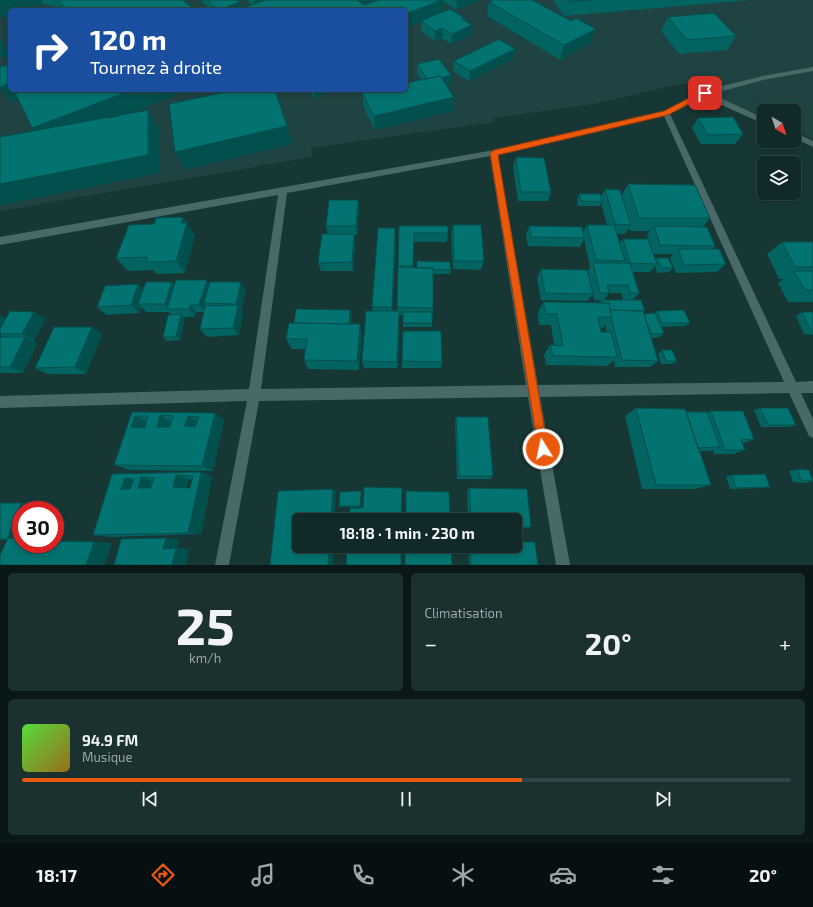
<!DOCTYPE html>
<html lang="fr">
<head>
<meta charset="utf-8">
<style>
	:root { --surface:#112928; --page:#1a3130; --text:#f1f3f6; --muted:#9ca6a8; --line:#304545; --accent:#ea580c }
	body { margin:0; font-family:"Exo 2",sans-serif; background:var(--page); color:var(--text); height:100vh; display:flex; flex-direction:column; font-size:15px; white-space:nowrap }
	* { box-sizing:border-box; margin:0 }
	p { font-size:13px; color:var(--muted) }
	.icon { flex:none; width:22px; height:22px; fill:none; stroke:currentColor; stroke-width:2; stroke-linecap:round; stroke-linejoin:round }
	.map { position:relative; height:565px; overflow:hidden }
	.sheet { display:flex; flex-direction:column; gap:8px; padding:8px; background:#091716; flex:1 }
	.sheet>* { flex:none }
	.top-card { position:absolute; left:8px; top:8px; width:400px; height:84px; border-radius:6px; box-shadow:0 2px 6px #0003,0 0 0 1px var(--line); background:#1a4fa0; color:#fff; overflow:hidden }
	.needle { width:26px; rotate:141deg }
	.buttons { position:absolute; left:757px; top:104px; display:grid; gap:8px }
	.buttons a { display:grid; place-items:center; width:44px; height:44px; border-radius:6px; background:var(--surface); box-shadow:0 2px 6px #0003,0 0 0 1px var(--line); font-size:20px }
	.speed { position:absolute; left:12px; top:501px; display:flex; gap:8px; font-size:20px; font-weight:700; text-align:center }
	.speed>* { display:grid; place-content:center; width:52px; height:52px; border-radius:50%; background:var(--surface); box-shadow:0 2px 6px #0003,0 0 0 1px var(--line); line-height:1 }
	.speed .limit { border:6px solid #d22; background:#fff; color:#111 }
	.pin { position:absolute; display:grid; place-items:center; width:34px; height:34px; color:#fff; margin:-17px; border-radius:8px; box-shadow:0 2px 6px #0006 }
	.me { position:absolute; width:44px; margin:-22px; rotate:350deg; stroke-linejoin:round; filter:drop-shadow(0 0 3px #0008) }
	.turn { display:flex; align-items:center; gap:14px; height:84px; padding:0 16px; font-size:18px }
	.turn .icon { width:52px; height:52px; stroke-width:2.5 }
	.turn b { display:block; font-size:28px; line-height:34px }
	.big { font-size:30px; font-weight:700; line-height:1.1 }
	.sheet .tile { flex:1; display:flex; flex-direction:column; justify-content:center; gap:6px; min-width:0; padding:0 14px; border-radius:6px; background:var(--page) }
	.sheet .dial { align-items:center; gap:0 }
	.dial b { font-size:52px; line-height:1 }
	.song { display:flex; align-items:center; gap:12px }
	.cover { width:48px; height:48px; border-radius:6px; background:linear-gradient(135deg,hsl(110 70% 55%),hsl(40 70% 35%)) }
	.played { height:4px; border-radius:2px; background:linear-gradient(90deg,var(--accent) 65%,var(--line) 65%) }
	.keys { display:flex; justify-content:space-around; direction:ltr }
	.heat { display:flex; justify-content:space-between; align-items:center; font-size:22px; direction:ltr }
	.sheet .tiles { flex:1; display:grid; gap:8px; grid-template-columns:1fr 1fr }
	.tile:last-child { grid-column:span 2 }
	.trip { position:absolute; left:292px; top:513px; width:230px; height:40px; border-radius:6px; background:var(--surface); box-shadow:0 2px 6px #0003,0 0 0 1px var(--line); font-weight:700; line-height:40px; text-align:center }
	.menu { display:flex; height:64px; justify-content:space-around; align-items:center; background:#071010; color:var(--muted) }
	.menu .icon { width:28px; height:28px }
	.menu .on { color:var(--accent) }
	.menu b { font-size:18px; color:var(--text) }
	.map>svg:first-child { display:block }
	.built { fill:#1f4342; fill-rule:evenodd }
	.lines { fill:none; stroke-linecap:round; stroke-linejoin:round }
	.minor { fill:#486967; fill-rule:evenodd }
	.wall { fill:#026360; fill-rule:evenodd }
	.shaded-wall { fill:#01504e }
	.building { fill:#027370; stroke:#01504e; fill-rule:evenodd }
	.route { fill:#ea580c; stroke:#983908 }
</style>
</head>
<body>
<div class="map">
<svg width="813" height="565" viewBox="0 0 813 565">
	<rect width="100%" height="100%" fill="#173735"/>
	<!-- built -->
	<path class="built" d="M 0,0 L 813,0 L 813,139 L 794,130 L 794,111 L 764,111 L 764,117 L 685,83 L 593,104 L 493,118 L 495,122 L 311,148 L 312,157 L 0,211 ZM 10,10 L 406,10 L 406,90 L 10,90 Z"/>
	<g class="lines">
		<!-- minor -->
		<path class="minor" d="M 813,67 L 813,71 L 763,80 L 708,95 L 670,114 L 796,382 L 813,381 L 813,393 L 801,393 L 813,419 L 813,438 L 809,436 L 789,393 L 540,397 L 570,565 L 556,565 L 528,397 L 259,401 L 229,565 L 215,565 L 247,401 L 0,408 L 0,396 L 249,389 L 278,195 L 0,245 L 0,237 L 494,150 L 664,111 L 702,91 L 763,76 ZM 664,116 L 784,382 L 538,385 L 498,155 ZM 490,156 L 526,385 L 261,389 L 287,193 Z
			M 708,95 L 714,95 L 764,118 L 764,124 L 708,99 Z
			M 794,132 L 813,141 L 813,147 L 794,138 Z"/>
	</g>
	<!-- wall -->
	<path class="wall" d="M 0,0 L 55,0 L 60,8 L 44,4 L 26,10 L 10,10 L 1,18 Z
		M 55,0 L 183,0 L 194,10 L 62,10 Z
		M 202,0 L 237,0 L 240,2 L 241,9 L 252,5 L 247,0 L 374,0 L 363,4 L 364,5 L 379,0 L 479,0 L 456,10 L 443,1 L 442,12 L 465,18 L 464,20 L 471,35 L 451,44 L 442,38 L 435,41 L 421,31 L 421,22 L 406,10 L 211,10 L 203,3 Z
		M 553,0 L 751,0 L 564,16 Z
		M 489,2 L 590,43 L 560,60 L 487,16 Z
		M 668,17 L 736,36 L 727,50 L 679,54 L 661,31 Z
		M 515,49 L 513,59 L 469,81 L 453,71 L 454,61 Z
		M 417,64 L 451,75 L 450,86 L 447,86 L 453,111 L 375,130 L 364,108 L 362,93 L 421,80 L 417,74 Z
		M 307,90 L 333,90 L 315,98 Z
		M 698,118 L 743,134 L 735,144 L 701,144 L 692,128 Z
		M 516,157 L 551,192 L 548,201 L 518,201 L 513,167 Z
		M 628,184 L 710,218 L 703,227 L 715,246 L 712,249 L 726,264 L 717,272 L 676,273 L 670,258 L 673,254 L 653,254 L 647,235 L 650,231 L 630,231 L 629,228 L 625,234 L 617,234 L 620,243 L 623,239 L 655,260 L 657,258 L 673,268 L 669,272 L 657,273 L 655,266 L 650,272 L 632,272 L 639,293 L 633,300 L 645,311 L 644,312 L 644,314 L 655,313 L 657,311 L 690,323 L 685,326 L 661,327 L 664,333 L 660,337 L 651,338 L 658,361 L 650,367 L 615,367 L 614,360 L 607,366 L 546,365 L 544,355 L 550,345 L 554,345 L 551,325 L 539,325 L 538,313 L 543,302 L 600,303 L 601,301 L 594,300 L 588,271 L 590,267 L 584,239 L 580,247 L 528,246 L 526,235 L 529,226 L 583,232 L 587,225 L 607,225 L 601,203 L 599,206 L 578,206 L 577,199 L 579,194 L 601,197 L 605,189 L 622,195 ZM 609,293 L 621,293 L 623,300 L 604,300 ZM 605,325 L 607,332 L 601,332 L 600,328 L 603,328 Z
		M 358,200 L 359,209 L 357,235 L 354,235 L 355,242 L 353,271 L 321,271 L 318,263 L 328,234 L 326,226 Z
		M 183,217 L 195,236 L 185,273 L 157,274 L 153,270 L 128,271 L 116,258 L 154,224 Z
		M 453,225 L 484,261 L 481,270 L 453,269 L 451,234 Z
		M 399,226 L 448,233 L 447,242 L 414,242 L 413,267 L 451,270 L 450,274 L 433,274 L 433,308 L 432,327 L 403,327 L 403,315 L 399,315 L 398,368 L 364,368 L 362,361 L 373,311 L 372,307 L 396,237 L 392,311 L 397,311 L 398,274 L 398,266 Z
		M 782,242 L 813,242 L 813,302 L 788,302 L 778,283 L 784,279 L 779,279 L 767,254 Z
		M 541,269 L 593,294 L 587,301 L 541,300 L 537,278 Z
		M 209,284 L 246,290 L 241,311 L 243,313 L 239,335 L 207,337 L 200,329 L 204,312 L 197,312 L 195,317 L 183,317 L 185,318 L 180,340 L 166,341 L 163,337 L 172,315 L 169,312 L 146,312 L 141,307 L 139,313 L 106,315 L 97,307 L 143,290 L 175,285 Z
		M 34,312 L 45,319 L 34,341 L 32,341 L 37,344 L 23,373 L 0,373 L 0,337 L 3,337 L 0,335 L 0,315 L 6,319 Z
		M 802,312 L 813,312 L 813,335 L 804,334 L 796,316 Z
		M 352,317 L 351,324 L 362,334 L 359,370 L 308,369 L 304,360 L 305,349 L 292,349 L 286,339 L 294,323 Z
		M 102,334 L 86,374 L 47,374 L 35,368 Z
		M 662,350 L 677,361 L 672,364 L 661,364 L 658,354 Z
		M 402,361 L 442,362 L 441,368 L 402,368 Z
		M 636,408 L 707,413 L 711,411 L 754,439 L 742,444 L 745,450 L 733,454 L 714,454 L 713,450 L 709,451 L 700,451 L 711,485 L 695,489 L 642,489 L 625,416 Z
		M 760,408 L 796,425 L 789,427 L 761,427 L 754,410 Z
		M 132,412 L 215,413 L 224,420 L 213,471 L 130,470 L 114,465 Z
		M 456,417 L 493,476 L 490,479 L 457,479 L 455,422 Z
		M 797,469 L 813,481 L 806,483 L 793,482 L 789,471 Z
		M 201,472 L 212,476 L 201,534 L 111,537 L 93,535 L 112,474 ZM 189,479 L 192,480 L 190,488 L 186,488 Z
		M 732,475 L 770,487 L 763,488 L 730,489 L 726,476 Z
		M 469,488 L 531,527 L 526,528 L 515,528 L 515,520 L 468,520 L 467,491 Z
		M 361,491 L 362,492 L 361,507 L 340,507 L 339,506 Z
		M 0,503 L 21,503 L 35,505 L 21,510 L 21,544 L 112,543 L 104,565 L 0,565 L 7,540 L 0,540 Z
		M 468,546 L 515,546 L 538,565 L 469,565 Z"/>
	<!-- shaded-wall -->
	<path class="shaded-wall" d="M 0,0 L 41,0 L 44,4 L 26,10 L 10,10 L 10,15 L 1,18 L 0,16 Z
		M 253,0 L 276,0 L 255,7 Z
		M 350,0 L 374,0 L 351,9 Z
		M 441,0 L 443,0 L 442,14 L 421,21 L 421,22 L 406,28 L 406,14 Z
		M 457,0 L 479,0 L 456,10 Z
		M 240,2 L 242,10 L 218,10 Z
		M 472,25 L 471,35 L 451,44 L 452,34 Z
		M 442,28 L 442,38 L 435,41 L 435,31 Z
		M 596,29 L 590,43 L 560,60 L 564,45 Z
		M 0,36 L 9,55 L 0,58 Z
		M 515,49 L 513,59 L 469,81 L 470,71 Z
		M 451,75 L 450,86 L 428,91 L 429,81 Z
		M 10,83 L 10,90 L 44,90 L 12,102 L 0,88 L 0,87 Z
		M 132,90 L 189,90 L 48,146 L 32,128 Z
		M 314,90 L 333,90 L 315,98 Z
		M 454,97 L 453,111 L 375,130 L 374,116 Z
		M 148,110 L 159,129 L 159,173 L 0,205 L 0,184 Z
		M 287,126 L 292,144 L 185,170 L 175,152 Z
		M 358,200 L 359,209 L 357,235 L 356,226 Z
		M 183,217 L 195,236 L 185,273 L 176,261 L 181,223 Z
		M 395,228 L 396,237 L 392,315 L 392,307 Z
		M 354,234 L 355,242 L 353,271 L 352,262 Z
		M 207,280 L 213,289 L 204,303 L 207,307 L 206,312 L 199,305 Z
		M 172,282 L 179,290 L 169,309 L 165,304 Z
		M 241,282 L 246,290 L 241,311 L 243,313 L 239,335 L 233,328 L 238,306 L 236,304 Z
		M 138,284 L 146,292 L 138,304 L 141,307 L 139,313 L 131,305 Z
		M 190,305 L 197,312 L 195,317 L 189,309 Z
		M 350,310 L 352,317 L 351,332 L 349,325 Z
		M 399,311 L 399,319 L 398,368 L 397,362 Z
		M 34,312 L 45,319 L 34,341 L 22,334 Z
		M 181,314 L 185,318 L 180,340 L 176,337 Z
		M 0,315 L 6,319 L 0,331 Z
		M 360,324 L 362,334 L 359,370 L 357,361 Z
		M 92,327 L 102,334 L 86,374 L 75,367 Z
		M 25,337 L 37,344 L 23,373 L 10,367 Z
		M 215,413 L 224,420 L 213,471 L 202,466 Z
		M 160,415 L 173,423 L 169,433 L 157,427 Z
		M 135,416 L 148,423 L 144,434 L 131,427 Z
		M 188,416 L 199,423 L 196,432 L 184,426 Z
		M 201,472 L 212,476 L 201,534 L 188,533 Z
		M 176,475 L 189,479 L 185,491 L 173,487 Z
		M 141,477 L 155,482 L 152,492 L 138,488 Z
		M 125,478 L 140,482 L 136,492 L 121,489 Z
		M 333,489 L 336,492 L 335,520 L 331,520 Z
		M 361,491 L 362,492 L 361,507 L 360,506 Z
		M 21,503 L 35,505 L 34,510 L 21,510 L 21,540 L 7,539 Z
		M 166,538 L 179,539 L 177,548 L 189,549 L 186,565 L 172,565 L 163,549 Z
		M 94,542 L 112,543 L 104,565 L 86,565 Z
		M 329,546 L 334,546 L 333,565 L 328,565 Z"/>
	<!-- building -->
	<path class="building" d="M 58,0 L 183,0 L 194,10 L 67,10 L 64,6 Z
		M 207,0 L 237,0 L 240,2 L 218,10 Z
		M 266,0 L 357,0 L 364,5 L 379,0 L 441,0 L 406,14 L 406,10 L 237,10 Z
		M 493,0 L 532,0 L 571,21 L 576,18 L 596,29 L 564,45 L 489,2 Z
		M 567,0 L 591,0 L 568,2 Z
		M 450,9 L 465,18 L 462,19 L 472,25 L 452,34 L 442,28 L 435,31 L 421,21 Z
		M 714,13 L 736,36 L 687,40 L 668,17 Z
		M 499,39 L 515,49 L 470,71 L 454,61 Z
		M 439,59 L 451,75 L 442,78 L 440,76 L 427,79 L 417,64 Z
		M 10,64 L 10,83 L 0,87 L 0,67 Z
		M 440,76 L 454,97 L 374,116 L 362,93 L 376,90 L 406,90 L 406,83 Z
		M 14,90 L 132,90 L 32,128 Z
		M 236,90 L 275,90 L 287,126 L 175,152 L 169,104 Z
		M 148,110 L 148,155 L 0,184 L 0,137 Z
		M 117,114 L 119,116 L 108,118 Z
		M 733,117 L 743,134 L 708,135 L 698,118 Z
		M 516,157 L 544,158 L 551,192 L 521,192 Z
		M 628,184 L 695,185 L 710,218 L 639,218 Z
		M 605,189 L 620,190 L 631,225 L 615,224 Z
		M 579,194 L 600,194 L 602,202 L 581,201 Z
		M 329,200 L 358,200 L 356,226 L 326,226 Z
		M 183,217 L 181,223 L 187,223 L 176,261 L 146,262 L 147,257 L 116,258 L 129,225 L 154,224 L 156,218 Z
		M 453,225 L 481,225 L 484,261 L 454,261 Z
		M 587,225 L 614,225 L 625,261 L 596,260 Z
		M 399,226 L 448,226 L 448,233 L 414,233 L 413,266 L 398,266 Z
		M 529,226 L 582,227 L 584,238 L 531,237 Z
		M 654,226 L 707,227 L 715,246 L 660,245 Z
		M 378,228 L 395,228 L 392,307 L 372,307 Z
		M 322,234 L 354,234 L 352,262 L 318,263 Z
		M 623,239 L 648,239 L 657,264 L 630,263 Z
		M 782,242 L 813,242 L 813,267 L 795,267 Z
		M 678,249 L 719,249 L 726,264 L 684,265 Z
		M 657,258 L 668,258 L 673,268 L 661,268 Z
		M 417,261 L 450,262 L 451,270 L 433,270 L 433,268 L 417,268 Z
		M 593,263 L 630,263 L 639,293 L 630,293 L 628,285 L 607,285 L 609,293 L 600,293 Z
		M 398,267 L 433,268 L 433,308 L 397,307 Z
		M 541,269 L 587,270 L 593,294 L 545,293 Z
		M 794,271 L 813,271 L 813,290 L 805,290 Z
		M 176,280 L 207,280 L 199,305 L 190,305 L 189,309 L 167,309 Z
		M 146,282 L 172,282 L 165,304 L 138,304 Z
		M 210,282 L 241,282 L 236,304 L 204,303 Z
		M 138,284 L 131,305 L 97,307 L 105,286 Z
		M 602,300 L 641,300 L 645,311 L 610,310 L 609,303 L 602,303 Z
		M 543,302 L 609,303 L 612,317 L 598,317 L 601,332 L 611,332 L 617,357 L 553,356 L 550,345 L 563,346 L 557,314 L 546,314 Z
		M 238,305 L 233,328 L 200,329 L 205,306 Z
		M 296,309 L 350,310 L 349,324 L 294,323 Z
		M 610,310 L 643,311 L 658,361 L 622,360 L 611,317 L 612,317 Z
		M 684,310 L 690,323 L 662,323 L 657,311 Z
		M 10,311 L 34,312 L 22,334 L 0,334 L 0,329 Z
		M 366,311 L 399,311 L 397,362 L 362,361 Z
		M 403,312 L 432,312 L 432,323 L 403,323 Z
		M 802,312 L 813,312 L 813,331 L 811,331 Z
		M 655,313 L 664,333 L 652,334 L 647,323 L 644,314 Z
		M 181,314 L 176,337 L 163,337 L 168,315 Z
		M 289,323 L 360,324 L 357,361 L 304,360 L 307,339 L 286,339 Z
		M 54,327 L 92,327 L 75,367 L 35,368 Z
		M 403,331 L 441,331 L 442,362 L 402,361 Z
		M 0,337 L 25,337 L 10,367 L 0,367 Z
		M 662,350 L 672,350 L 677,361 L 666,361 Z
		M 636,408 L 685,409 L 711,485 L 656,485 Z
		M 760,408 L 788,408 L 796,425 L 768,425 Z
		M 711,411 L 743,411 L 754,439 L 741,440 L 745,450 L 725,450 Z
		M 132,412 L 215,413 L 202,466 L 114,465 ZM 160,415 L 173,416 L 170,427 L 157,427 ZM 135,416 L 148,416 L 145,428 L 131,427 ZM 188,416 L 199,417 L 195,427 L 184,426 Z
		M 686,412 L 707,412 L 720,447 L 698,448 Z
		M 456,417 L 488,417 L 493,476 L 459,476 Z
		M 797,469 L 809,470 L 813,481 L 801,480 Z
		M 201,472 L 188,533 L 93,535 L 112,474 ZM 176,475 L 193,476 L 190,488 L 173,487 ZM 141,477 L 154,478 L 151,488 L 138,488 ZM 125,478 L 134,479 L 130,489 L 121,489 Z
		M 765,474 L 770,487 L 736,488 L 732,475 Z
		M 364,487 L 402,488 L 401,520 L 349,520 L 350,508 L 363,508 Z
		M 469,488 L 527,489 L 531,527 L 515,527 L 515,520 L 471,520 Z
		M 333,489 L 331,520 L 299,520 L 299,546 L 329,546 L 328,565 L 270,565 L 278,491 Z
		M 361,491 L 360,506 L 339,506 L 340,492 Z
		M 406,491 L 449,492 L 450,520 L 406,520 Z
		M 0,503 L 21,503 L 7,539 L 0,539 Z
		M 8,538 L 21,539 L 21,544 L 55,544 L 55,541 L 94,542 L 86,565 L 0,565 L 0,555 Z
		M 166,538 L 163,549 L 176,548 L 172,565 L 114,565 L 121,539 Z
		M 515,542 L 535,542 L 538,565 L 471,565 L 470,546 L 515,546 Z
		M 347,546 L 401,546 L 401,565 L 346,565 Z
		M 405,546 L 451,546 L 452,565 L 405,565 Z"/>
	<!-- route -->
	<path class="route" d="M 703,91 L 709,93 L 668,115 L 498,155 L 548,449 L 547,453 L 543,455 L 539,453 L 490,153 L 494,150 L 664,111 Z"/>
</svg>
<div class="buttons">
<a><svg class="needle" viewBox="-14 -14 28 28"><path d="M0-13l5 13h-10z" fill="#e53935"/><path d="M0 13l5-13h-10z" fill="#9ca6a8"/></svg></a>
<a><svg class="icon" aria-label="layers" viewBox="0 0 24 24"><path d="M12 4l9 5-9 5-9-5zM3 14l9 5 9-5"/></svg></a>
</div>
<div class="speed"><div class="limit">30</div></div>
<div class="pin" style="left:705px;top:93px;background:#d93025"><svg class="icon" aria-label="arrive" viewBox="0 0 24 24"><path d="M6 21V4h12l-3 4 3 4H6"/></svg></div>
<svg class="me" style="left:543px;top:449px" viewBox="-20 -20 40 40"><circle r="17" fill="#ea580c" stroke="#fff" stroke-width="3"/><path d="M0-11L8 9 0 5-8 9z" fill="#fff"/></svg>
<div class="trip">18:18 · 1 min · 230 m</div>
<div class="top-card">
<div class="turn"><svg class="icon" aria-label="right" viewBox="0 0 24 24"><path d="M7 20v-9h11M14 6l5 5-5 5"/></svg><div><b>120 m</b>Tournez à droite</div></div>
</div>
</div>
<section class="sheet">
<div class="tiles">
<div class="tile dial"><b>25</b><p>km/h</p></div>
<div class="tile"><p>Climatisation</p>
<div class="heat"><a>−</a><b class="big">20°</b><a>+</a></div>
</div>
<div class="tile">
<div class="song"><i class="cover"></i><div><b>94.9 FM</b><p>Musique</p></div></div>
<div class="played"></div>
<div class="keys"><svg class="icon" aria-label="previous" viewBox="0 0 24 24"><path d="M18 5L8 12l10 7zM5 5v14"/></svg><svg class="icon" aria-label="pause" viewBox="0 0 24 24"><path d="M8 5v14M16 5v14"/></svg><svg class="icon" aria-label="next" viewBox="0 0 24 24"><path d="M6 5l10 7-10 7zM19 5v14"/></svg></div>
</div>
</div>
</section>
<nav class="menu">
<b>18:17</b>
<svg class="icon on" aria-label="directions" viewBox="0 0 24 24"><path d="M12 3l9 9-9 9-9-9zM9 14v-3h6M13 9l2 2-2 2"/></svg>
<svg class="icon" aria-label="music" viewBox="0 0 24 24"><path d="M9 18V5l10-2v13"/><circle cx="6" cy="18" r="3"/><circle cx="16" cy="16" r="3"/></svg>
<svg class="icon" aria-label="phone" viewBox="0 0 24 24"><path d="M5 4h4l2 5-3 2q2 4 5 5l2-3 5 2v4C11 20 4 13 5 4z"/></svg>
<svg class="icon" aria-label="climate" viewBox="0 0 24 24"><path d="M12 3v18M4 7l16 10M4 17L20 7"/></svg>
<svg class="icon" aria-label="car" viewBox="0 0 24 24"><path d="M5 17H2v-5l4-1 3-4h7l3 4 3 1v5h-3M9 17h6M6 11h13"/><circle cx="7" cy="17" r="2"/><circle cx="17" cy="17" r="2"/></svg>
<svg class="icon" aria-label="filters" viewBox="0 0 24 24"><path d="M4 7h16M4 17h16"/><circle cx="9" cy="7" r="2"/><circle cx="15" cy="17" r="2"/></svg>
<b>20°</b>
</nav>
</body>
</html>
